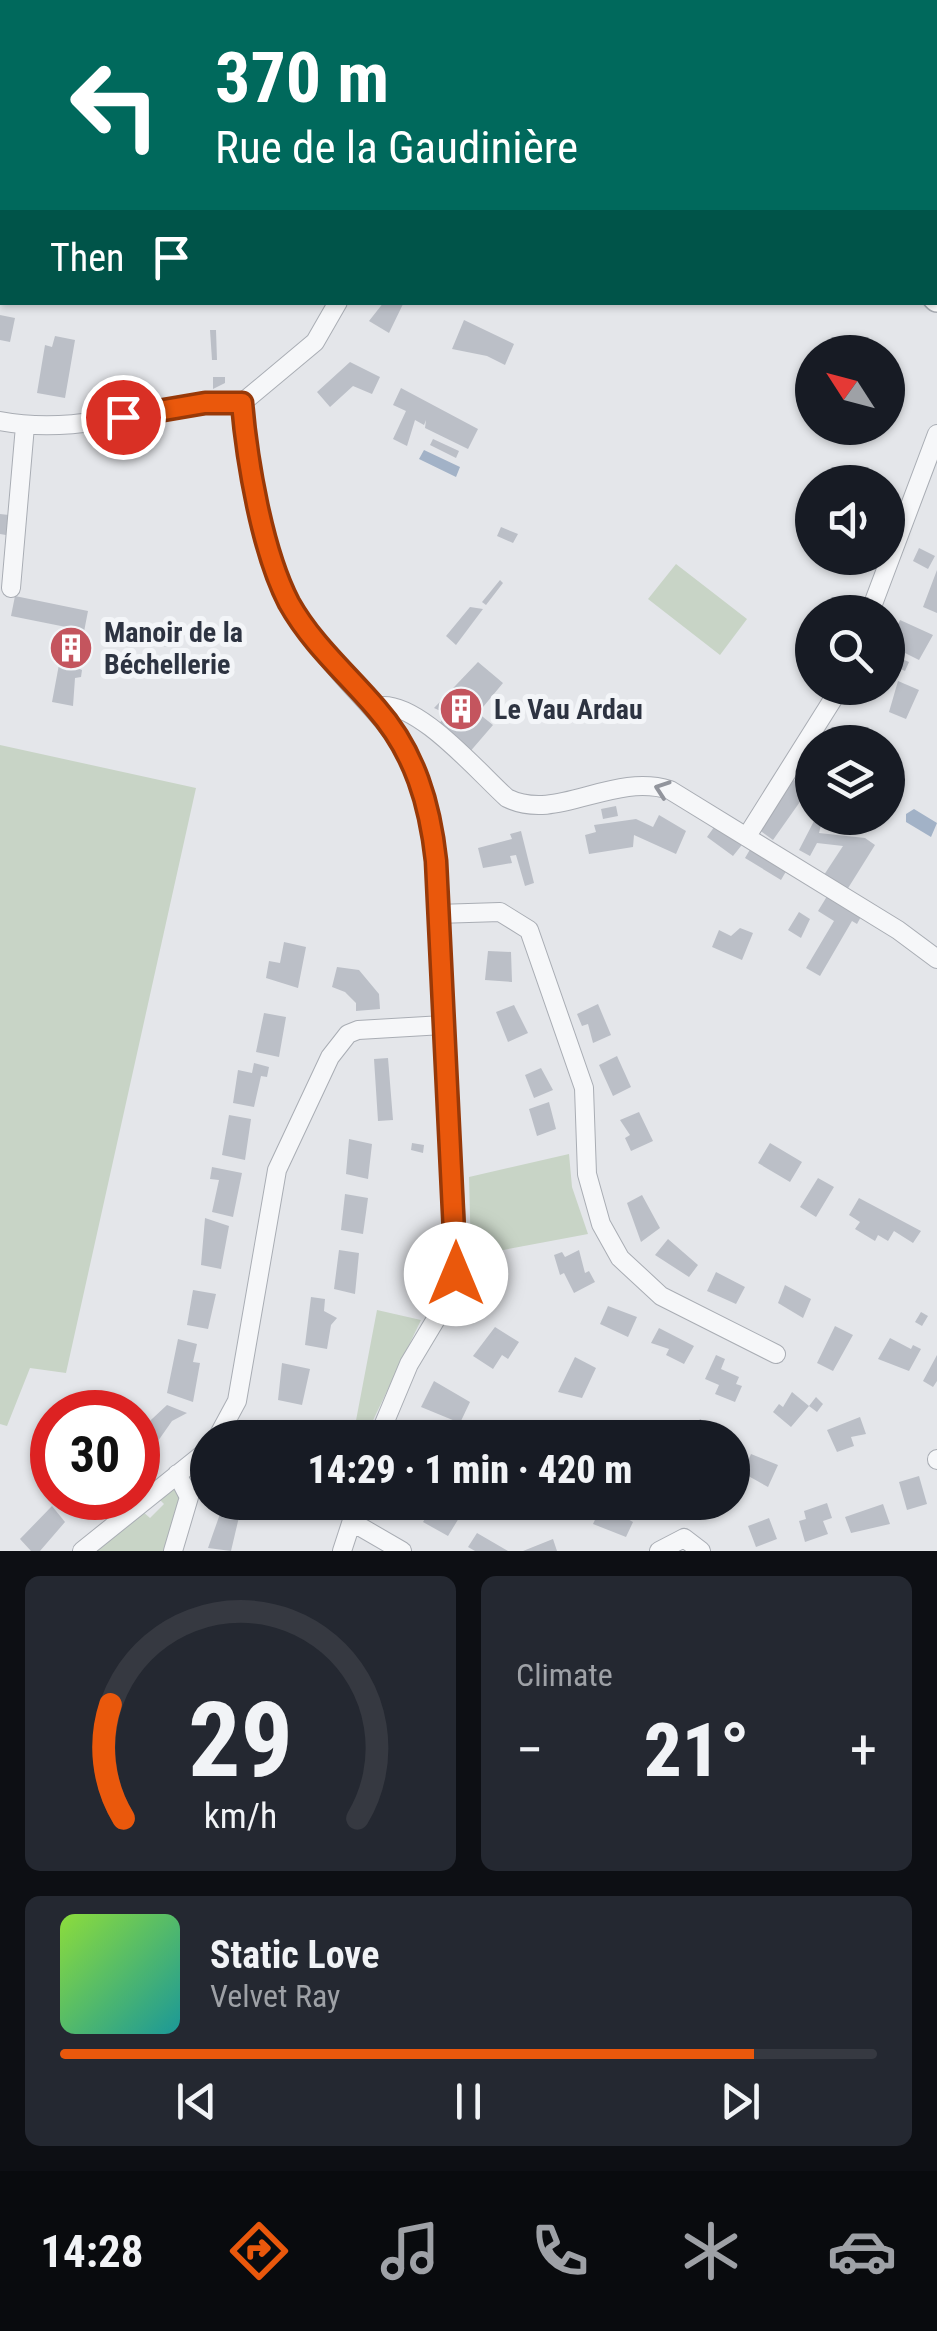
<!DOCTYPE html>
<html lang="en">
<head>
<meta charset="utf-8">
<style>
	:root { --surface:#171b24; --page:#242831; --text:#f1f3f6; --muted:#9ea1a6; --line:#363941; --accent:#ea580c }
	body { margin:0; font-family:"Roboto Condensed",sans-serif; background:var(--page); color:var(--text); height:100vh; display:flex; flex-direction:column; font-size:38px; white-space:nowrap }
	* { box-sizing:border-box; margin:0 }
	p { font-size:32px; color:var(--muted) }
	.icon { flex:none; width:55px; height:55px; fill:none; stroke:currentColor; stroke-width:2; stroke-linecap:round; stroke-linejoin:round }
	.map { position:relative; height:1551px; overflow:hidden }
	.panel { display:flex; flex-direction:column; gap:25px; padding:25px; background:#0d0f14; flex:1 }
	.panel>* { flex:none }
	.guide { position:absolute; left:0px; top:0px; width:938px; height:305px; box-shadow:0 2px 8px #0004; background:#00695c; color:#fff; overflow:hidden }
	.needle { width:65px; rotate:306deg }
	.tools { position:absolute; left:795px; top:335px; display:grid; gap:20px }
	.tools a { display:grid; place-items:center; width:110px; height:110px; border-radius:50%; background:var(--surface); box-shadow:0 2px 8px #0004; font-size:50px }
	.speed { position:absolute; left:30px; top:1390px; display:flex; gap:20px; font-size:50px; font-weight:700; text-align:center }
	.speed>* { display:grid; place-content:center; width:130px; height:130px; border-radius:50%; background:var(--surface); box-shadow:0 2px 8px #0004; line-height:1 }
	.speed .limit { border:15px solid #d22; background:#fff; color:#111 }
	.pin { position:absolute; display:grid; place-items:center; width:85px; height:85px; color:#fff; margin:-42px; border:5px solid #fff; border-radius:50%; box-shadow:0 2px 10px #0007 }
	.me { position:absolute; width:110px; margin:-55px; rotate:0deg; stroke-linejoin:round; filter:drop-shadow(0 0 8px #0008) }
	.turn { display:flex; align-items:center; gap:35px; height:210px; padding:0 50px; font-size:45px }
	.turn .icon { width:130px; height:130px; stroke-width:2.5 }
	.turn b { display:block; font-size:70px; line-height:85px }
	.then { display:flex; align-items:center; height:95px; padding:0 50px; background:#0003; gap:20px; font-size:38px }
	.big { font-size:75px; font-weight:800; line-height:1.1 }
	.panel .card { flex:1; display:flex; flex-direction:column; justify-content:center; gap:15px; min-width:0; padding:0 35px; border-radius:15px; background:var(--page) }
	.panel .dial { align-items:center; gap:0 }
	.dial svg { height:260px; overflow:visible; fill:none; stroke:var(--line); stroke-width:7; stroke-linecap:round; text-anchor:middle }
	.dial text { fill:var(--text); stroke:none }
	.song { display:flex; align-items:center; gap:30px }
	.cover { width:120px; height:120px; border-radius:15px; background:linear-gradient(135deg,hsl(90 70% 55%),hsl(180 70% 35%)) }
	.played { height:10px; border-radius:5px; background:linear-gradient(90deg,var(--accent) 85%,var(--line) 85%) }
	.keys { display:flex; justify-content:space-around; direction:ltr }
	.heat { display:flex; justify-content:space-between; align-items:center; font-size:55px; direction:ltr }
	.panel .tiles { flex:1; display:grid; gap:25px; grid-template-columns:1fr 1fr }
	.card:last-child { grid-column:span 2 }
	.trip { position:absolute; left:190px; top:1420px; width:560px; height:100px; border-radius:50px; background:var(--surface); box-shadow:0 2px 8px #0004; font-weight:800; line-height:100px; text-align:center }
	.tab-bar { display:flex; height:160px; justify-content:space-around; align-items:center; background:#090b0e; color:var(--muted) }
	.tab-bar .icon { width:70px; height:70px }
	.tab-bar .on { color:var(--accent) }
	.tab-bar b { font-size:45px; color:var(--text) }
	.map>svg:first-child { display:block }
	.green { fill:#c8d4c6 }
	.water { fill:#a2b2c7 }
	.building { fill:#bbbfc7 }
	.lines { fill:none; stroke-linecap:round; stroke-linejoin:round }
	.street-casing { stroke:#a9adb4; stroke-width:20 }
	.secondary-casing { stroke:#a9adb4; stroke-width:28 }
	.street { stroke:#f6f7f9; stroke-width:18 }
	.secondary { stroke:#fff; stroke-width:25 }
	.oneway { stroke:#92959d }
	.route-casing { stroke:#983908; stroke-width:25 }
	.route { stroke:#ea580c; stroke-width:18 }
	.labels { text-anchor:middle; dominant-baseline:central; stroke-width:10; stroke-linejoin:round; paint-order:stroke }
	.poi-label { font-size:28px; font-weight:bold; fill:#2d3341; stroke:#f3f5f8; text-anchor:start }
</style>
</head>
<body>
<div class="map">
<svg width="937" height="1551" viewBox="0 0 937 1551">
	<rect width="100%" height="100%" fill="#e4e6ea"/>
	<!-- green -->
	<path class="green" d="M 676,564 L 747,619 L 720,655 L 648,599 Z
		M 0,745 L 196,788 L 66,1373 L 30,1368 L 7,1426 L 0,1424 Z
		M 569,1154 L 572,1187 L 588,1234 L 471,1256 L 469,1177 Z
		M 377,1310 L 421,1320 L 366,1435 L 354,1431 Z
		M 176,1485 L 184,1499 L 167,1551 L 94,1551 L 141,1510 L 150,1518 L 164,1504 L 156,1496 Z"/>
	<!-- water -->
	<path class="water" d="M 424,450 L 460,467 L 456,477 L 419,459 Z
		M 914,809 L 937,823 L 931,837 L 906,822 L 906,814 Z"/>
	<!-- building -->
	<path class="building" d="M 384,302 L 404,302 L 389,333 L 369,321 Z
		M 0,315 L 15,318 L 10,342 L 0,340 Z
		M 464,320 L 514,344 L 505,365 L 487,356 L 452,349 Z
		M 210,330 L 216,330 L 217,360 L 212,360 Z
		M 55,336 L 75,340 L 65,398 L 37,393 L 45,345 L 52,347 Z
		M 350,362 L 380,377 L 372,394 L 353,386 L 330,407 L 317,392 Z
		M 213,377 L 225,377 L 225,383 L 213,389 Z
		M 401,388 L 478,429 L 468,449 L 425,428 L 426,420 L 424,425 L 415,420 L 407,446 L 393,439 L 406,411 L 393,405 Z
		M 433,439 L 459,451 L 456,458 L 430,445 Z
		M 0,514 L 9,515 L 6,535 L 0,534 Z
		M 501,527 L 518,534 L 513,543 L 497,536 Z
		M 919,548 L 935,556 L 928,569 L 913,561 Z
		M 937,570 L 937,613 L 923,607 Z
		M 500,580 L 503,583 L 486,605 L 482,602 Z
		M 15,596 L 88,611 L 77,668 L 82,670 L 81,677 L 75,678 L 73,706 L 52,702 L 66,627 L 11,616 Z
		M 470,607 L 483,609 L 456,645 L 446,636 Z
		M 900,620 L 933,635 L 919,660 L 905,653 L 902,659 L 909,662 L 905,671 L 888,663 L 888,648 Z
		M 153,626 L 172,631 L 168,647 L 154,644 L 155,638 L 150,637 Z
		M 478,662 L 503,683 L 478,713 L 493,725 L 468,754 L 437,726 L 447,714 L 434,708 Z
		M 898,681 L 919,690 L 906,719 L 889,712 Z
		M 794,780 L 809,789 L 773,840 L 758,829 Z
		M 616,806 L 618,816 L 603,819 L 601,809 Z
		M 659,815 L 686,831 L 676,854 L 634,835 L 633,847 L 589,854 L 585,835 L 596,832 L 594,825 L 636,819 L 653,827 Z
		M 814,821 L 821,825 L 819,833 L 865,838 L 875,845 L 845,893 L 822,878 L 843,846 L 817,843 L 810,856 L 799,850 Z
		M 717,823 L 745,841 L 733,856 L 707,837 Z
		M 521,831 L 534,883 L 525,886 L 516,855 L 510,856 L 512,863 L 483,868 L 478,848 L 512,839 L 510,834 Z
		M 752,846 L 788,868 L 781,880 L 745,858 Z
		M 829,893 L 863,913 L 857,924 L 852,921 L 820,976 L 806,968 L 834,921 L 818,911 Z
		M 799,912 L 810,919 L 801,938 L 788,930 Z
		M 740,928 L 753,933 L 742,960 L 712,947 L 719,930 L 731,936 Z
		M 284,942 L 306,947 L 298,988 L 266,978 L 269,961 L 280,963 Z
		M 488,951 L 511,952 L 512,982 L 485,980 Z
		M 337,967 L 359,970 L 379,994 L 380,1009 L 356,1011 L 356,1003 L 345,992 L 332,987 Z
		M 598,1004 L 611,1035 L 593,1043 L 588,1024 L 582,1026 L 577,1014 Z
		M 514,1005 L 528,1033 L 508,1042 L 496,1012 Z
		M 264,1013 L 286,1017 L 279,1057 L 256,1052 Z
		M 617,1056 L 631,1087 L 613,1096 L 599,1065 Z
		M 388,1058 L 393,1120 L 378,1121 L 374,1059 Z
		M 254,1063 L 269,1067 L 267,1077 L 261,1076 L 254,1107 L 233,1103 L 238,1070 L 252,1073 Z
		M 541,1068 L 553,1090 L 534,1098 L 525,1075 Z
		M 549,1102 L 556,1129 L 537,1136 L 529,1109 Z
		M 639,1112 L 653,1141 L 631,1151 L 625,1138 L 630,1135 L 620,1120 Z
		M 229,1115 L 251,1119 L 245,1160 L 222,1155 Z
		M 349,1139 L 372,1144 L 368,1179 L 346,1174 Z
		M 412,1143 L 424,1145 L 423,1153 L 411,1150 Z
		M 770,1143 L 802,1162 L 790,1182 L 758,1163 Z
		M 212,1167 L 242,1173 L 233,1217 L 212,1212 L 219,1180 L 210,1179 Z
		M 818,1178 L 834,1187 L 816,1217 L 800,1207 Z
		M 345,1194 L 368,1198 L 363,1234 L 341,1230 Z
		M 642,1195 L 660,1228 L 641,1242 L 627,1203 Z
		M 859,1198 L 921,1231 L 913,1243 L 894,1231 L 888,1241 L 878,1235 L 875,1241 L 855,1229 L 860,1222 L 849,1215 Z
		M 205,1218 L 229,1226 L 221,1269 L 201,1265 Z
		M 668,1239 L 698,1265 L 689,1277 L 655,1255 Z
		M 339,1250 L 359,1253 L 355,1294 L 334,1289 Z
		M 579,1250 L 585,1273 L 589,1271 L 595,1282 L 574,1293 L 564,1273 L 560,1275 L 554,1255 L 562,1252 L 565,1257 Z
		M 716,1272 L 745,1287 L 736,1304 L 707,1291 Z
		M 785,1285 L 811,1299 L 803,1318 L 778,1303 Z
		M 193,1290 L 216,1294 L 208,1329 L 187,1325 Z
		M 311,1297 L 325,1299 L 324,1311 L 337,1318 L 331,1325 L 327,1349 L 305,1345 Z
		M 608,1306 L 637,1317 L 628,1337 L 600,1324 Z
		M 921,1312 L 928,1316 L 922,1326 L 915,1322 Z
		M 835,1326 L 853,1335 L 833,1371 L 817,1363 Z
		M 495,1327 L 519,1342 L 508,1359 L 502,1355 L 493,1369 L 473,1356 Z
		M 659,1328 L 694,1346 L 684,1364 L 666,1355 L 669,1349 L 651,1343 Z
		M 890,1338 L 911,1349 L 913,1345 L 921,1349 L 909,1371 L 878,1359 Z
		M 178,1339 L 197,1344 L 193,1362 L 200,1363 L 193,1402 L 167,1393 Z
		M 716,1355 L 725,1359 L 721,1369 L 739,1377 L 736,1384 L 742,1386 L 735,1402 L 715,1394 L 719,1385 L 705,1379 Z
		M 937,1355 L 937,1381 L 933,1387 L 923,1381 Z
		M 575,1357 L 596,1368 L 582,1398 L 558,1392 Z
		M 282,1363 L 310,1369 L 302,1405 L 278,1400 Z
		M 434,1381 L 470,1402 L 460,1423 L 421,1407 Z
		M 792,1392 L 809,1406 L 816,1397 L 823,1404 L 817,1412 L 809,1406 L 791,1427 L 773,1412 L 779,1404 L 783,1407 Z
		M 167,1405 L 187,1413 L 172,1421 L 151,1451 L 138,1439 L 138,1432 Z
		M 860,1417 L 866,1434 L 851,1437 L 854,1446 L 837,1452 L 827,1430 Z
		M 700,1419 L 735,1438 L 690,1438 Z
		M 266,1424 L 290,1431 L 288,1438 L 261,1438 Z
		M 751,1454 L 778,1465 L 768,1487 L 743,1473 Z
		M 919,1476 L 927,1504 L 907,1510 L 899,1482 Z
		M 226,1502 L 255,1502 L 253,1511 Z
		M 387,1502 L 423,1502 L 414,1517 L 397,1505 L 392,1513 L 384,1508 Z
		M 827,1503 L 832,1518 L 823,1521 L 828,1534 L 805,1542 L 799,1521 L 806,1519 L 804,1511 Z
		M 883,1504 L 890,1524 L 851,1533 L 845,1517 Z
		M 433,1505 L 459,1518 L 448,1536 L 423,1522 Z
		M 602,1505 L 633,1522 L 626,1537 L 593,1524 Z
		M 52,1506 L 65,1522 L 40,1551 L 31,1551 L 20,1539 Z
		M 221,1511 L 239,1517 L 231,1551 L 208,1548 Z
		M 769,1518 L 777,1539 L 756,1547 L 748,1526 Z
		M 477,1533 L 508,1551 L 475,1551 L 468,1547 Z
		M 553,1539 L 557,1551 L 523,1551 Z"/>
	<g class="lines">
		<!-- street casing -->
		<g class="street-casing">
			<path id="street" d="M 689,0 L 695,2
				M 197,2 L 198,0
				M 608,2 L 609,0
				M 754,2 L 755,0
				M 935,164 L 937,161
				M 242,403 C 248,473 266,572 306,630 C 361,710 415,726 433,834 L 458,1259 L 448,1299 L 409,1364 L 378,1438
				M 242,403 L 315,342 L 338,302
				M 0,421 C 82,437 160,403 242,403
				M 11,588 L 25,426
				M 870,612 L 937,434
				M 376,707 C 414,696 478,772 507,798 C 557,823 611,772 670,790 L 898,930 L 937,959
				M 747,836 L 840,688
				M 437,914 L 500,912 L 529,930 L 584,1088 L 587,1174 L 601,1224 L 620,1258 L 661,1296 L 776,1354
				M 217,1438 L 237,1401 L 277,1170 L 330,1057 L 348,1034 L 358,1030 L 443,1025
				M 937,1459 L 937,1460
				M 352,1522 L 402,1551
				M 82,1551 L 208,1450
				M 173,1551 L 189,1497 L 177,1474
				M 342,1551 L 358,1502
				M 659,1551 L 684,1538 L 701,1551"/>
		</g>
		<!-- secondary casing -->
		<g class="secondary-casing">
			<path id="secondary" d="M 372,0 L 378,2
				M 935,297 L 937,299"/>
		</g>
		<!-- street -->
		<use href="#street" class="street"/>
		<!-- secondary -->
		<use href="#secondary" class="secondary"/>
	</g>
	<!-- one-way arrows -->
	<defs><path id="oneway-chevron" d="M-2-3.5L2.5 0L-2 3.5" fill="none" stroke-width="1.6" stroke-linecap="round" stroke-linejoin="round" transform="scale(2.5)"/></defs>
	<use class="oneway" href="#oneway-chevron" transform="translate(662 789) rotate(-161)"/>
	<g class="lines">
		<!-- route casing -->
		<g class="route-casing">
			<path id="route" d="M 123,417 L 205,403 L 242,403 C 247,461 262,551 289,603 C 312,644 346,673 376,708 C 415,752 430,805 436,861 L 456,1274"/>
		</g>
		<!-- route -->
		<use href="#route" class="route"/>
	</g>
	<!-- icons -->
	<defs>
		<g id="building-disc" transform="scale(2.25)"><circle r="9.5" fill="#c4555e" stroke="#f3f5f8"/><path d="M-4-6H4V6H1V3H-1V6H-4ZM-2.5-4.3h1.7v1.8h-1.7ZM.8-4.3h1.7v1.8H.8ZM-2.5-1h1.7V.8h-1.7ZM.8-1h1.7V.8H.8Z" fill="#fff"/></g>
	</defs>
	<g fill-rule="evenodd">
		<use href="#building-disc" x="71" y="648"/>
		<use href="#building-disc" x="461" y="709"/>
	</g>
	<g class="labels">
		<!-- poi labels -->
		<g class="poi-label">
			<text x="104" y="632">Manoir de la<tspan x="104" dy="32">Béchellerie</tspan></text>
			<text x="494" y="709">Le Vau Ardau</text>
		</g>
	</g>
</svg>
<div class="tools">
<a><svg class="needle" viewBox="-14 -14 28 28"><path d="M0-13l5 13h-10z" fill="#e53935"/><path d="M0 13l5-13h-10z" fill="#9ea1a6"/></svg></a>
<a><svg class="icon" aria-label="sound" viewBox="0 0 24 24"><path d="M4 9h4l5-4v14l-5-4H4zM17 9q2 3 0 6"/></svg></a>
<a><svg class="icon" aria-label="search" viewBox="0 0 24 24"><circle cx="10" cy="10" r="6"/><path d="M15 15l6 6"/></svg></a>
<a><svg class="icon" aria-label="layers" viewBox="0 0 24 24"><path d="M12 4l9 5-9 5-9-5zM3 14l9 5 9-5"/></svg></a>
</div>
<div class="speed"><div class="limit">30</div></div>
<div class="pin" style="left:123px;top:417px;background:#d93025"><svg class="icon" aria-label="arrive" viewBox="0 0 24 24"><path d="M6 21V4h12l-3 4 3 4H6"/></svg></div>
<svg class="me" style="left:456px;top:1274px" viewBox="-20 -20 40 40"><circle r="19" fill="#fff"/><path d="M0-13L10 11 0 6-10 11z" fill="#ea580c"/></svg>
<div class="trip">14:29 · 1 min · 420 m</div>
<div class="guide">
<div class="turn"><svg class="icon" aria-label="left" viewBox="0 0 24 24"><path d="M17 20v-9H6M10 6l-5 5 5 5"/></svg><div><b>370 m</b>Rue de la Gaudinière</div></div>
<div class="then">Then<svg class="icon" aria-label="arrive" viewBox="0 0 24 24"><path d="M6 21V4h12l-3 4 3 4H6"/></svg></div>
</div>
</div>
<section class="panel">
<div class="tiles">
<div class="card dial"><svg viewBox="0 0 100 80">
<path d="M14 69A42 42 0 1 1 86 69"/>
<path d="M14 69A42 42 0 0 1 10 34" stroke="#ea580c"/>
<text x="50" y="56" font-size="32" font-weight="700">29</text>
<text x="50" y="72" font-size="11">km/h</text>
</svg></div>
<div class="card"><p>Climate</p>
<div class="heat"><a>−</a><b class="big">21°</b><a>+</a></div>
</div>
<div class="card">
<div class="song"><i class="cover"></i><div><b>Static Love</b><p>Velvet Ray</p></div></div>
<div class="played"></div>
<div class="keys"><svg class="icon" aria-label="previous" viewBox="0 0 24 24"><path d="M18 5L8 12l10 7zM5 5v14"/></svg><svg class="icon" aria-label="pause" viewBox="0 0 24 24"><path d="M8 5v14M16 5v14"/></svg><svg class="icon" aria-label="next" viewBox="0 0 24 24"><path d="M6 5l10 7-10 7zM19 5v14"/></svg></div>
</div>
</div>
</section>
<nav class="tab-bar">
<b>14:28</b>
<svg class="icon on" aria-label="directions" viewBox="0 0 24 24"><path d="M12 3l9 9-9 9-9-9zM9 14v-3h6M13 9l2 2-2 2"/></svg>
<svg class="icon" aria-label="music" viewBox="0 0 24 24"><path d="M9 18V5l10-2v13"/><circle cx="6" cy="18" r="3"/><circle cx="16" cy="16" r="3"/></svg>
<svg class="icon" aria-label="phone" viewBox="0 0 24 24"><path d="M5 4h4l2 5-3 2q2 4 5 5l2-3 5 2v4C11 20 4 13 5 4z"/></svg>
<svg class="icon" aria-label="climate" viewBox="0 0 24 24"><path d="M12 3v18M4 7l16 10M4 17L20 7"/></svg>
<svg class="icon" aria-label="car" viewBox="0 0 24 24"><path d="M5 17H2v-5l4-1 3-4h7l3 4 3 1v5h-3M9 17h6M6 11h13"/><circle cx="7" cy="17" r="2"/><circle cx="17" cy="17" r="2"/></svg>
</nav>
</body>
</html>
